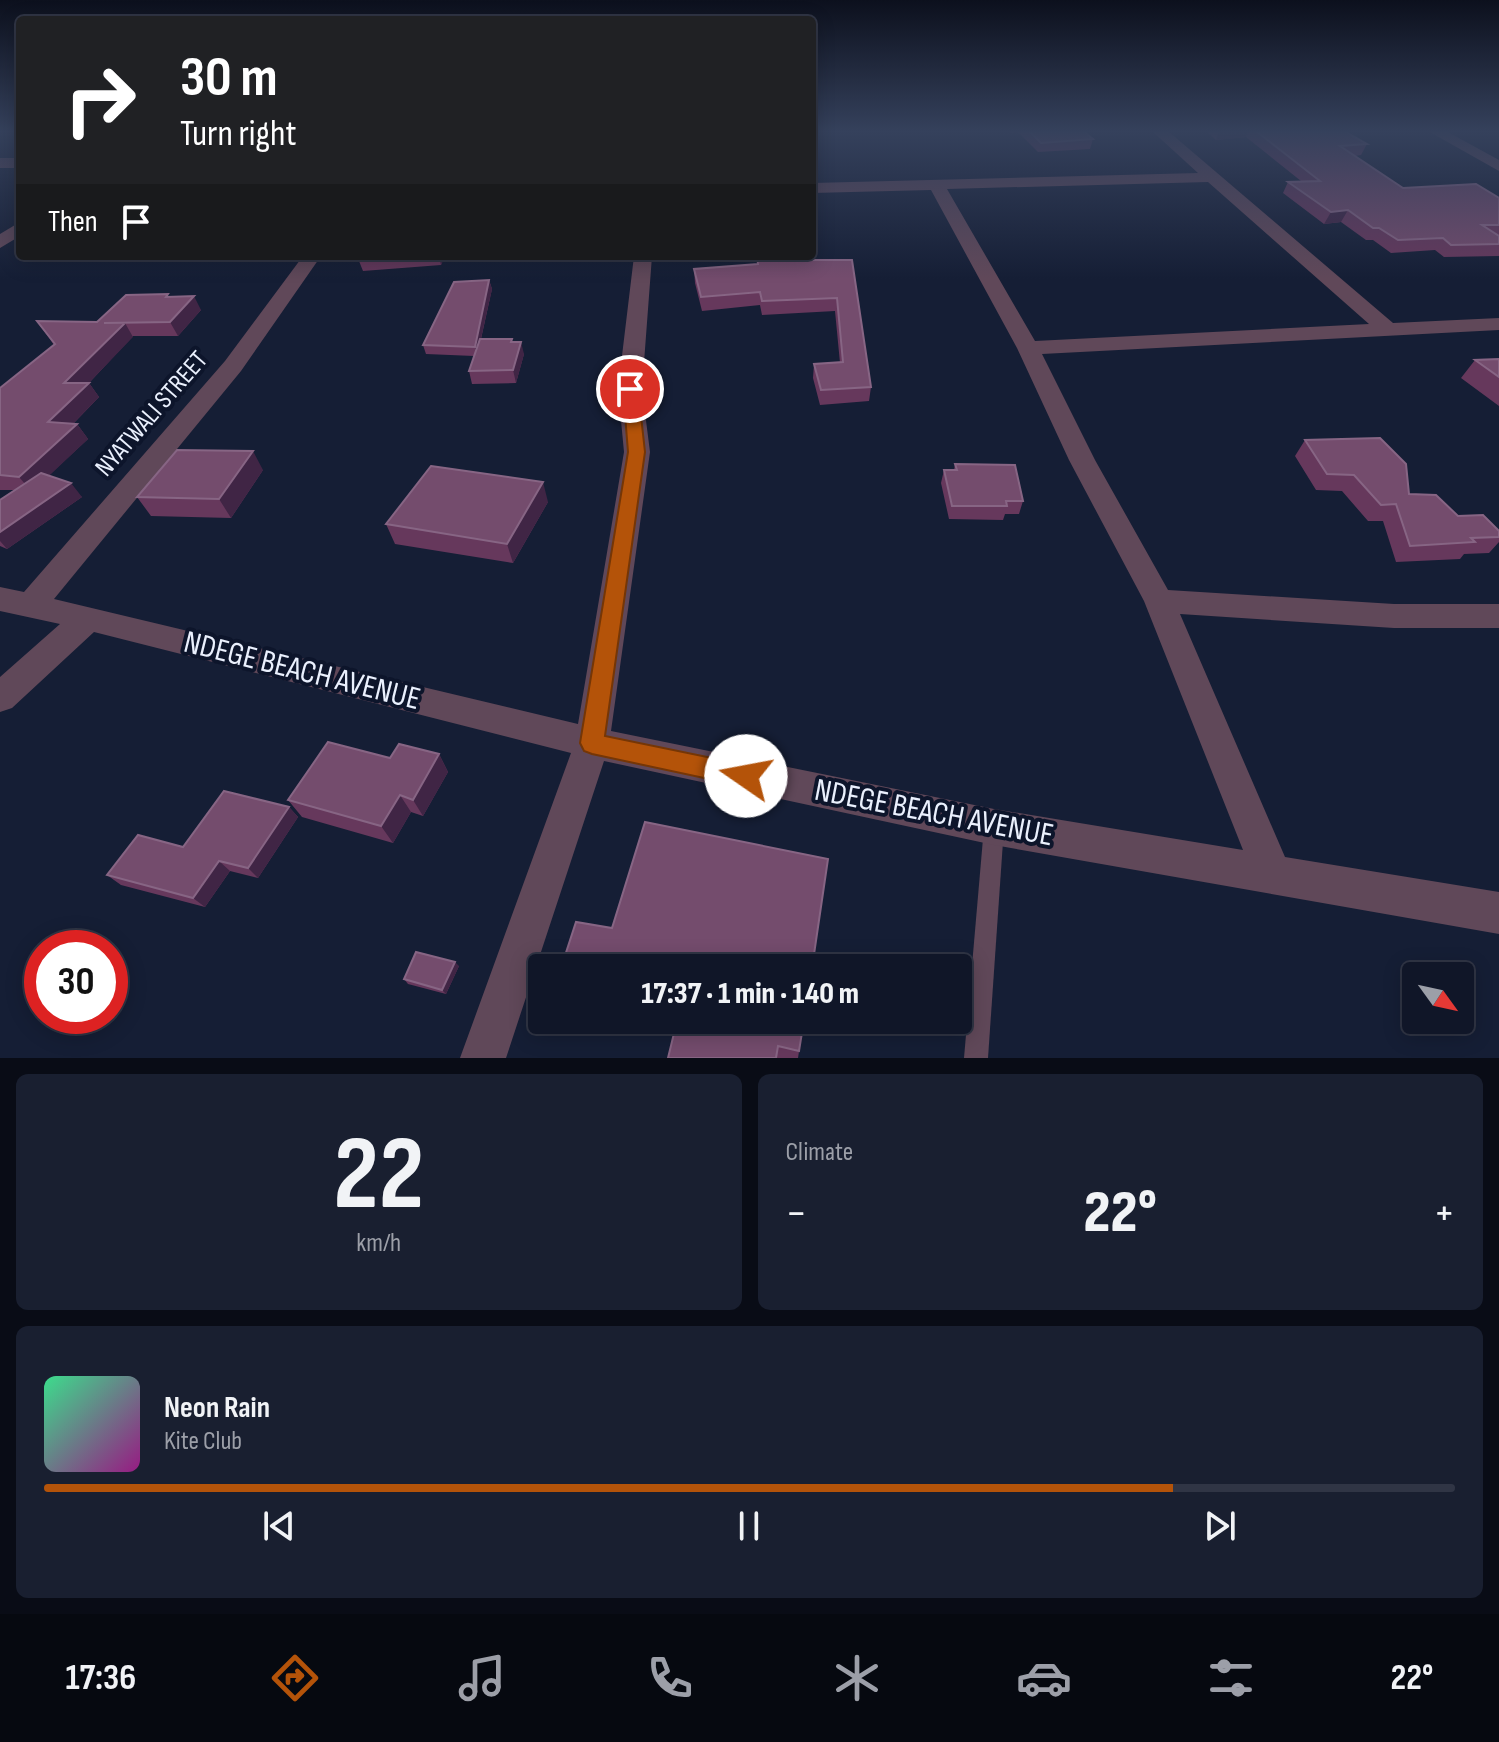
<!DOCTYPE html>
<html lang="en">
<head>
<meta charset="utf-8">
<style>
	:root { --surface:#101628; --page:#191f30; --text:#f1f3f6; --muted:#9c9fa8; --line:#303545; --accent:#b45309 }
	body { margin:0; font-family:"Sofia Sans Condensed",sans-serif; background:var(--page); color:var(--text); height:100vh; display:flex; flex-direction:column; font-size:30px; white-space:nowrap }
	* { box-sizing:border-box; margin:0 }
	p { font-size:26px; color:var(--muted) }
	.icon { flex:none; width:44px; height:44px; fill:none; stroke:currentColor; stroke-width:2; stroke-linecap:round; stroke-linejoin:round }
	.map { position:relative; height:1058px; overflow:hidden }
	.details { display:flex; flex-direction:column; gap:16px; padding:16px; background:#090c16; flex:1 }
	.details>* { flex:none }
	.guide { position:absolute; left:16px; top:16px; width:800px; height:244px; border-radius:8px; box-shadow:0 4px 20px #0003,0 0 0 2px var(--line); background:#202124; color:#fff; overflow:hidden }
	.needle { width:52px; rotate:123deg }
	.tools { position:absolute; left:1402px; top:962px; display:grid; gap:16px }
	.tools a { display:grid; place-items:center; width:72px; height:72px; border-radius:8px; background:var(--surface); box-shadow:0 4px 20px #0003,0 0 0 2px var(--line); font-size:40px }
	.speed { position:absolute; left:24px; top:930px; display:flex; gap:16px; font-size:40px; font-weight:700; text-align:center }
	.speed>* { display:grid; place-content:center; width:104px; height:104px; border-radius:50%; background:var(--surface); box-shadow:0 4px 20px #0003,0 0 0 2px var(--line); line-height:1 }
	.speed .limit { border:12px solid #d22; background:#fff; color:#111 }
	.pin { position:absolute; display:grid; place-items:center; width:68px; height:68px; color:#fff; margin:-34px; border:4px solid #fff; border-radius:50%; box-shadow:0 2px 8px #0007 }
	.me { position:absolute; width:88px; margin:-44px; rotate:282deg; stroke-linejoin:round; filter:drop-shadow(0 0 6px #0008) }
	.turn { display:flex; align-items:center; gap:28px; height:168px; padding:0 32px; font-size:36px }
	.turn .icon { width:104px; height:104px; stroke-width:2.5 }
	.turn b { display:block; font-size:56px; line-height:68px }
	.then { display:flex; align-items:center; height:76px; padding:0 32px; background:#0003; gap:16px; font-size:30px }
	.big { font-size:60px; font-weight:800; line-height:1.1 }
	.details .widget { flex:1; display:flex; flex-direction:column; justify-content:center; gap:12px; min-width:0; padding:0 28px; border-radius:12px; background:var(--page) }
	.details .dial { align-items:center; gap:0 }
	.dial b { font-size:104px; line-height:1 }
	.song { display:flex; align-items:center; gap:24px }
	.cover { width:96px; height:96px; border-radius:12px; background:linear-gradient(135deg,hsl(150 70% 55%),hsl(310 70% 35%)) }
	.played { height:8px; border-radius:4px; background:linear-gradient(90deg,var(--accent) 80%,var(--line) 80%) }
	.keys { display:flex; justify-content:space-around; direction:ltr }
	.heat { display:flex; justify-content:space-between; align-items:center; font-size:44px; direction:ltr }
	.details .tiles { flex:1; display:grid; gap:16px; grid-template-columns:1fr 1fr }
	.widget:last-child { grid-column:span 2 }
	.trip { position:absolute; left:528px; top:954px; width:444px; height:80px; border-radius:8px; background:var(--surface); box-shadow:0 4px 20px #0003,0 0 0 2px var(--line); font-weight:800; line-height:80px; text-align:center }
	.menu { display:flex; height:128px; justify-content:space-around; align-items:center; background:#060910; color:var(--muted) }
	.menu .icon { width:56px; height:56px }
	.menu .active { color:var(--accent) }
	.menu b { font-size:36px; color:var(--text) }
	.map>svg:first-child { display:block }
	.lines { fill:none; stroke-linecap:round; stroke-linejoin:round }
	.lane { fill:#604859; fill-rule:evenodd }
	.street { fill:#604859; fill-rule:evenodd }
	.wall { fill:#66385c }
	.shaded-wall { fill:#402545 }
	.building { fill:#744c6d; stroke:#876584; stroke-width:2 }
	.route { fill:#b45309; stroke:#753606; stroke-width:2 }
	.labels { text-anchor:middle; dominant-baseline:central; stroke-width:8; stroke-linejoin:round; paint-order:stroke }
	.street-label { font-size:26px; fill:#eaf0fd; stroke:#0d152b }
	.near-street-label { font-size:32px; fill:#eaf0fd; stroke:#0d152b }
</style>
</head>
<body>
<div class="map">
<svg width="1499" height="1058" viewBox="0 0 1499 1058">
	<rect width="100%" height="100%" fill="#151e35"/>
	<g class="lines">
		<!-- lane -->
		<path class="lane" d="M 994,818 L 1001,820 L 1004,827 L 988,1058 L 964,1058 L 984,827 L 987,820 Z"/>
		<!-- street -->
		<path class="street" d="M 1152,131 L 1168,131 L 1393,323 L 1499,318 L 1499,330 L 1042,354 L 1095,460 L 1168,590 L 1394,604 L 1499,604 L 1499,628 L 1394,628 L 1180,614 L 1285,857 L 1499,892 L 1499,934 L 994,845 L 604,761 L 506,1058 L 460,1058 L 571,753 L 94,632 L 12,708 L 0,712 L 0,677 L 60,624 L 0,611 L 0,587 L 24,592 L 225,361 L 303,256 L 321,256 L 241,371 L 54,599 L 578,724 L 624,452 L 618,389 L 634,256 L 652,256 L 642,389 L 650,452 L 611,731 L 994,809 L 1243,850 L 1144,601 L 1069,460 L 1017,348 L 931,190 L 812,193 L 812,183 L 1198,173 ZM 1208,182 L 1369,324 L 1035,341 L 947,189 Z
			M 1428,131 L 1446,131 L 1499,160 L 1499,171 Z
			M 0,158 L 20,158 L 20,168 L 0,168 Z
			M 20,222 L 20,236 L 0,248 L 0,234 Z"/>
	</g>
	<!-- wall -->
	<path class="wall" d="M 1009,131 L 1083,131 L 1093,139 L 1090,149 L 1038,152 L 1018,132 L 1010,133 Z
		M 1206,131 L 1344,131 L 1367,144 L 1361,155 L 1355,156 L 1403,188 L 1499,198 L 1499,256 L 1444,257 L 1435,250 L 1391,253 L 1373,240 L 1366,240 L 1341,222 L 1324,224 L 1283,193 L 1288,182 L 1301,181 L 1246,137 L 1216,140 Z
		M 357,256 L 445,256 L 441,265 L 363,271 Z
		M 757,256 L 810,260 L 852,260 L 871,387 L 869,401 L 820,405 L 813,378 L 814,364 L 840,363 L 835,311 L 762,315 L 760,305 L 702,311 L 695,283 L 694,269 L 757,264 Z
		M 489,280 L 492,289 L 481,339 L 512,342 L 524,354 L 516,383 L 472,384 L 469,371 L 474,356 L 426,354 L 423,345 Z
		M 169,296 L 201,310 L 178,336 L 133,336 L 89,383 L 99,397 L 73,424 L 77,424 L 88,439 L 48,476 L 82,497 L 7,549 L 0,546 L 0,500 L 15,490 L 0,490 L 0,388 L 54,345 L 37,321 L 97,322 Z
		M 1499,359 L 1499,406 L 1461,378 L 1475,360 Z
		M 1305,440 L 1409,494 L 1458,516 L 1499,531 L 1499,542 L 1489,553 L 1464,554 L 1460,559 L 1396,562 L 1383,521 L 1368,521 L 1342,491 L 1316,490 L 1295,456 Z
		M 955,464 L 1023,501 L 1019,514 L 1005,514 L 1003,520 L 949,519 L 941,483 L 944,470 L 954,470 Z
		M 263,470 L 231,518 L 151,516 L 137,497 Z
		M 548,502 L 513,563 L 395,544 L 386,524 Z
		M 439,754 L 448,772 L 423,816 L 411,812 L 393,843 L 302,817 L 288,800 L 390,758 Z
		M 289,807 L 298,817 L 258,878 L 230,871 L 205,907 L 121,885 L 107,875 Z
		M 459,966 L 446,994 L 408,984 L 404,979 Z
		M 548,1020 L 586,1020 L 581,1036 L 555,1030 Z
		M 622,1020 L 804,1020 L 798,1058 L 668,1058 L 674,1033 Z"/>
	<!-- shaded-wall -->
	<path class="shaded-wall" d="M 1219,131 L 1248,131 L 1246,137 L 1216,140 Z
		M 1348,210 L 1341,222 L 1324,224 L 1331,212 Z
		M 439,256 L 445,256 L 441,265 Z
		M 489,280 L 492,289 L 477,356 L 475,347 Z
		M 194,296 L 201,310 L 178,336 L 170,322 Z
		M 125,323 L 133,337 L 83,389 L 89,383 L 99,397 L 60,437 L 48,422 L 64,383 Z
		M 521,342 L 524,354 L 516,383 L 513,370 Z
		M 77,424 L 88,439 L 32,492 L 19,477 Z
		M 253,451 L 263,470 L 231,518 L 219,499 Z
		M 543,482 L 548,502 L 513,563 L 507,544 Z
		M 71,483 L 82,497 L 7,549 L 0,541 L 0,532 Z
		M 439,754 L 448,772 L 423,816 L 413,800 Z
		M 400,795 L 411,812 L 393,843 L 381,826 Z
		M 289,807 L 298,817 L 258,878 L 248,868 Z
		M 219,861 L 230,871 L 205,907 L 193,898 Z
		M 455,962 L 459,966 L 446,994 L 442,990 Z
		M 574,1020 L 586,1020 L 581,1036 L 574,1022 Z"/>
	<!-- building -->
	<path class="building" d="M 1029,131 L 1083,131 L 1093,139 L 1041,143 Z
		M 1256,131 L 1344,131 L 1367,144 L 1340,146 L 1403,188 L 1476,184 L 1499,198 L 1499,225 L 1482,225 L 1499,236 L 1499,244 L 1451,245 L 1443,238 L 1398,240 L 1379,228 L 1373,228 L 1348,210 L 1331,212 L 1288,182 L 1320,181 Z
		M 757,256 L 809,256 L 810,260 L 852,260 L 871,387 L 821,390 L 814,364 L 843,362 L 837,298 L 762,301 L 760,292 L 701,297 L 694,269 L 758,264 Z
		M 489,280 L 475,347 L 423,345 L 454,282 Z
		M 168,294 L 166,297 L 194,296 L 170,322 L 104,323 L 125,323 L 64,383 L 89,383 L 48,422 L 77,424 L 19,477 L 0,475 L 0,388 L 55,344 L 37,321 L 97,322 L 126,295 Z
		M 480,339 L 512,339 L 511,342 L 521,342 L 513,370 L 469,371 Z
		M 1499,359 L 1499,377 L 1475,360 Z
		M 1380,438 L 1406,464 L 1409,494 L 1436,495 L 1458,516 L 1483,515 L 1499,531 L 1499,537 L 1471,538 L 1475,542 L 1410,546 L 1396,504 L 1381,505 L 1354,475 L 1327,474 L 1305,440 Z
		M 177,450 L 253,451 L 219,499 L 137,497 Z
		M 955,464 L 1015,465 L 1023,501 L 1006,501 L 1007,506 L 952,506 L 944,470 L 957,470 Z
		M 431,466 L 543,482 L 507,544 L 386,524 Z
		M 41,473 L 71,483 L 0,532 L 0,500 Z
		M 328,742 L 390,758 L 399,744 L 439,754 L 413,800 L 400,795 L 381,826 L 288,800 Z
		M 224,791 L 289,807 L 248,868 L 219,861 L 193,898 L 107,875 L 138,835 L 183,847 Z
		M 645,822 L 828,859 L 812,968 L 561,968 L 576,922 L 612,928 Z
		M 416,952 L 455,962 L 442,990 L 404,979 Z
		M 902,956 L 928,962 L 928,968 L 901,968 Z
		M 674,1020 L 804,1020 L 799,1051 L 778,1046 L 776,1058 L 668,1058 L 677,1021 Z"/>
	<!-- sky -->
	<linearGradient id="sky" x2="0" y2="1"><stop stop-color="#0c101d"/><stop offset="0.47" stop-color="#35415c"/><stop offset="1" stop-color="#35415c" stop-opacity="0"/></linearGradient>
	<rect width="1499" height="279" fill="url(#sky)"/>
	<!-- route -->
	<path class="route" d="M 630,384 L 638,389 L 645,452 L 605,736 L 746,765 L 755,768 L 758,776 L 755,783 L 746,787 L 592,754 L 584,751 L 580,743 L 628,452 L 623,389 Z"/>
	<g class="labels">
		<!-- street labels -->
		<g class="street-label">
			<text transform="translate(152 414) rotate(-49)">NYATWALI STREET</text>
		</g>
		<!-- near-street labels -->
		<g class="near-street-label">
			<text transform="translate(302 671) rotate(14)">NDEGE BEACH AVENUE</text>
			<text transform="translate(934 813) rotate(11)">NDEGE BEACH AVENUE</text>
		</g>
	</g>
</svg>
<div class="tools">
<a><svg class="needle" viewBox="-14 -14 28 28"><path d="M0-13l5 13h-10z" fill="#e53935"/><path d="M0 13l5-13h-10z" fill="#9c9fa8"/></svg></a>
</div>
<div class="speed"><div class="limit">30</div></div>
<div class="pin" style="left:630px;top:389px;background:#d93025"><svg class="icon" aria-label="arrive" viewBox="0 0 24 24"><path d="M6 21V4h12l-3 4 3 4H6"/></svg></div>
<svg class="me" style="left:746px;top:776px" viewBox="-20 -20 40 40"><circle r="19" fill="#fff"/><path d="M0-13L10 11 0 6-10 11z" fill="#b45309"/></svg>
<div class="trip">17:37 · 1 min · 140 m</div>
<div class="guide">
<div class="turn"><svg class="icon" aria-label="right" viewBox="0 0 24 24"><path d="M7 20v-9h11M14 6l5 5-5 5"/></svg><div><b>30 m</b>Turn right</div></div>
<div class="then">Then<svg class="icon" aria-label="arrive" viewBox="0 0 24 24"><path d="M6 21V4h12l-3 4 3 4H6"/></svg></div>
</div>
</div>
<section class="details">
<div class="tiles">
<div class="widget dial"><b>22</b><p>km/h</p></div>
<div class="widget"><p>Climate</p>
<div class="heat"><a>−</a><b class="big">22°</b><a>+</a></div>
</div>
<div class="widget">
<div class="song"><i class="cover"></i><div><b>Neon Rain</b><p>Kite Club</p></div></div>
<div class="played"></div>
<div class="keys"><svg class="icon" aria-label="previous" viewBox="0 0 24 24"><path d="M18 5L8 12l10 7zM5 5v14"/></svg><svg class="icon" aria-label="pause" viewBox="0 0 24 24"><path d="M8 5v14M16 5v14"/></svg><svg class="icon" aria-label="next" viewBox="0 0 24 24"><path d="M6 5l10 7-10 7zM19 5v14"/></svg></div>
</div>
</div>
</section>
<nav class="menu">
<b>17:36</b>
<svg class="icon active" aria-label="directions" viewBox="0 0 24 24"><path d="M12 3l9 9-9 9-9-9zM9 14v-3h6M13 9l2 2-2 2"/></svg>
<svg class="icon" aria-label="music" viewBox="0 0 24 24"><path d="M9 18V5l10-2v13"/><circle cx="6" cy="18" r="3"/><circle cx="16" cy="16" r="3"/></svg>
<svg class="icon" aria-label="phone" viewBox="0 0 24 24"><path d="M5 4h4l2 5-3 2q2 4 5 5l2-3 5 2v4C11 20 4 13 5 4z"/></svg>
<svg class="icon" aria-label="climate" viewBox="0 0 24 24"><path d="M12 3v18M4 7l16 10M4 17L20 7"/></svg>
<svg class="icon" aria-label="car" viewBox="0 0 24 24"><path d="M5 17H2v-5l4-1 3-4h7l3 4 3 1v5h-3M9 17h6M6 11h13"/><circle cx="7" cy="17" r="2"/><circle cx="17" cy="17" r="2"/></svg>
<svg class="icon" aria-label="filters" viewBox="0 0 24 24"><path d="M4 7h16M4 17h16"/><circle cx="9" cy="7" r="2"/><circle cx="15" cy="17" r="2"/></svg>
<b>22°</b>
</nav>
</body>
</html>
